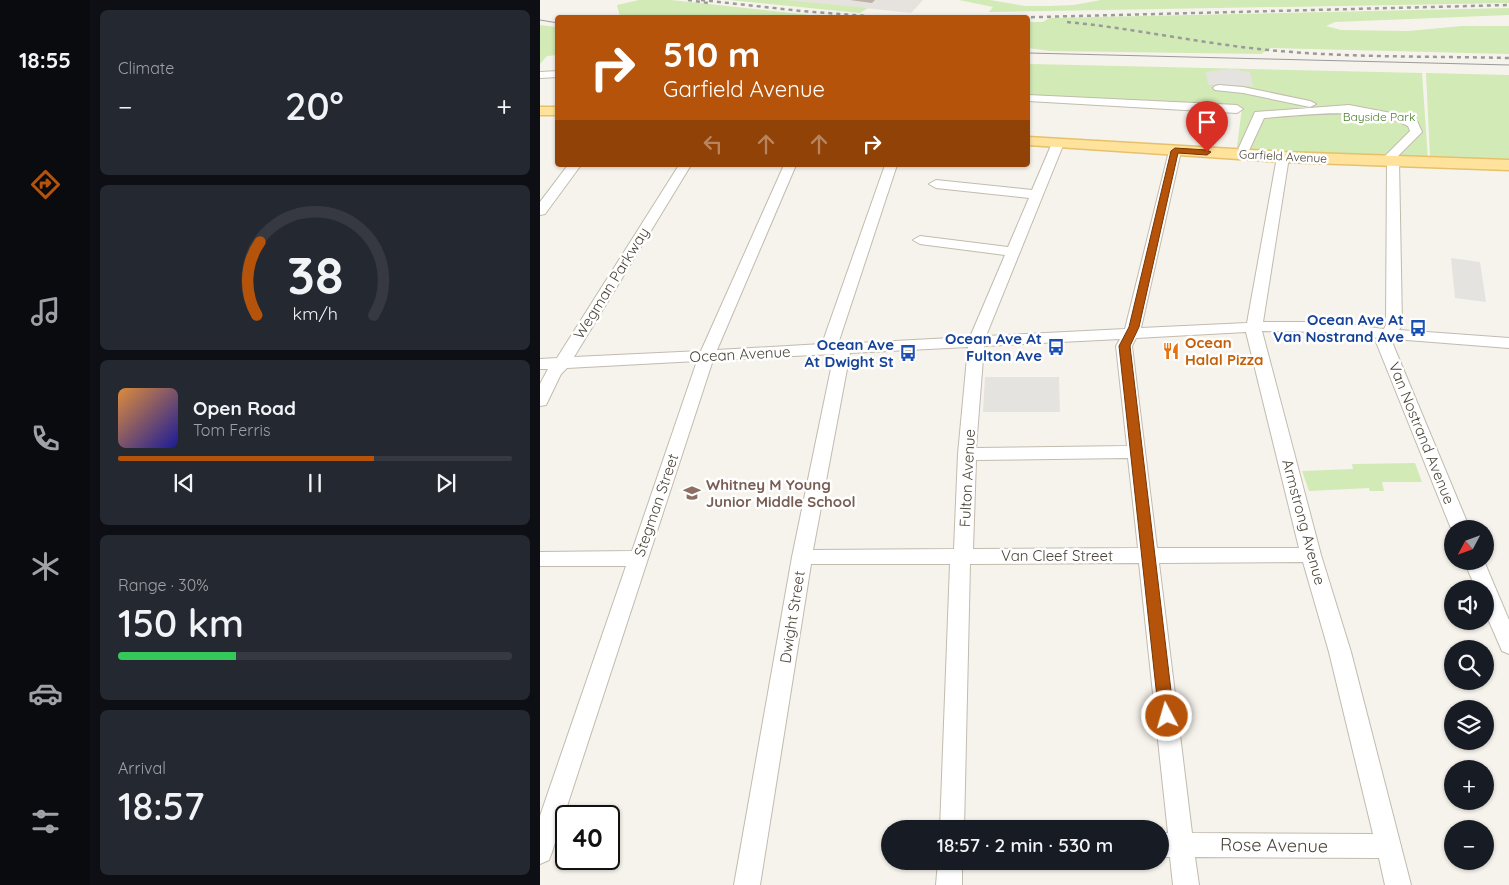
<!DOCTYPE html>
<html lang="en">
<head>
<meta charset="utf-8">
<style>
	:root { --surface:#171b24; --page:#242831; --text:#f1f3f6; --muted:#9ea1a6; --line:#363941; --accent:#b45309 }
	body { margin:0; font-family:Quicksand,sans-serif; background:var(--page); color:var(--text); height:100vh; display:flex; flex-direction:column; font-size:19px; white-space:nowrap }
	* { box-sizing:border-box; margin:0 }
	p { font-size:16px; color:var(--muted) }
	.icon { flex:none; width:28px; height:28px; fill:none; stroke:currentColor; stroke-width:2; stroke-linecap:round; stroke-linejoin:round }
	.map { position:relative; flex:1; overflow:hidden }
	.drawer { display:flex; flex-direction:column; gap:10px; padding:10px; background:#0d0f14; width:450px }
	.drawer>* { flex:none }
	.guide { position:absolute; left:15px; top:15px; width:475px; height:152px; border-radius:5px; box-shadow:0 1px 4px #0004; background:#b45309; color:#fff; overflow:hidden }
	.needle { width:32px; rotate:229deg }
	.fabs { position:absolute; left:904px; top:520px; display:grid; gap:10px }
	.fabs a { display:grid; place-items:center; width:50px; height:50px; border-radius:50%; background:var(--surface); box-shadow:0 1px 4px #0004; font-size:25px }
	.speed { position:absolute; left:15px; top:805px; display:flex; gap:10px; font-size:25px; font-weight:700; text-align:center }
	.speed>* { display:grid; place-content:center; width:65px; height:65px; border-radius:50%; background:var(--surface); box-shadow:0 1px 4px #0004; line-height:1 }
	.speed .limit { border:2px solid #111; border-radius:8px; background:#fff; color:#111 }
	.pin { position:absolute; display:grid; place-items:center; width:42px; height:42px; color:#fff; margin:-51px -21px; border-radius:50% 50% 50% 0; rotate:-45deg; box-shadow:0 0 5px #0007 }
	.pin .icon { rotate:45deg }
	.me { position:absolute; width:55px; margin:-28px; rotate:354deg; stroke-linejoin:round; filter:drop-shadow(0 0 4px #0008) }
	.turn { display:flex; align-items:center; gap:18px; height:105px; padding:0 25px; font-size:22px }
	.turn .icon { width:65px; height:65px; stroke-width:2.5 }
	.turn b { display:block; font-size:35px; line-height:42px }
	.lanes { display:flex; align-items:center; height:48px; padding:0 25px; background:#0003; justify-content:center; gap:25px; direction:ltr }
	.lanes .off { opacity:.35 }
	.big { font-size:38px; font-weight:600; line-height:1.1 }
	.drawer .widget { flex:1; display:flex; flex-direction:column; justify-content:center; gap:8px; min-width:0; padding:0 18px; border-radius:8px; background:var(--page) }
	.drawer .dial { align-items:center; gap:0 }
	.dial svg { height:130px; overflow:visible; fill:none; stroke:var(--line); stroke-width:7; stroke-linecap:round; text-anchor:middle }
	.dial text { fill:var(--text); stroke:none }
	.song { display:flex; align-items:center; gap:15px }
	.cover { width:60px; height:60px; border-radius:8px; background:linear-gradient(135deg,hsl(30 70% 55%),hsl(240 70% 35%)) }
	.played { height:5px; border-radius:2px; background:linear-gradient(90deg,var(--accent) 65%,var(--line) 65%) }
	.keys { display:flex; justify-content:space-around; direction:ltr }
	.heat { display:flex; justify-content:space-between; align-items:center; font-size:28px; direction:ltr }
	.charge { height:8px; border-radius:4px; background:linear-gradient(90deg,#34c759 30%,var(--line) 0) }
	.trip { position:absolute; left:341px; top:820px; width:288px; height:50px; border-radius:25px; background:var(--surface); box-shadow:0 1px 4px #0004; font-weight:600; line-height:50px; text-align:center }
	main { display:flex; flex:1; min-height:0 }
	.dock { display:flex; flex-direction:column; width:90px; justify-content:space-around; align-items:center; background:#090b0e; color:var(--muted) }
	.dock .icon { width:35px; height:35px }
	.dock .selected { color:var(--accent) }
	.dock b { font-size:22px; color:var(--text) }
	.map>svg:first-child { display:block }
	.industrial { fill:#e6e2dd }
	.green { fill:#d2eab5 }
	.parking { fill:#e5e3e0 }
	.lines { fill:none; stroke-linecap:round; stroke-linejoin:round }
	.minor-casing { stroke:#c2bbae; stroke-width:2 }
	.major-casing { stroke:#e6c16a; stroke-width:3 }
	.minor { fill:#fff; fill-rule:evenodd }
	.major { fill:#ffe39c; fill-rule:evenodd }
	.tram { stroke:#9a9a9a; stroke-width:1 }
	.rail { stroke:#9a9a9a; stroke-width:2.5; stroke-dasharray:4 4; stroke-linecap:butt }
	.wall { fill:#bab2a6 }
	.route { fill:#b45309; stroke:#753606 }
	.labels { text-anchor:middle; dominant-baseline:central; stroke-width:5; stroke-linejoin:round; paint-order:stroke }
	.far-park-label { font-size:12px; fill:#4a7f2a; stroke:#fff }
	.far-street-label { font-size:12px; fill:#4b4439; stroke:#fff }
	.street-label { font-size:15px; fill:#4b4439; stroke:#fff }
	.transit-label { font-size:15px; font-weight:bold; fill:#164399; stroke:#fff; text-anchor:end }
	.food-label { font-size:15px; font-weight:bold; fill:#c56008; stroke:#fff; text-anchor:start }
	.education-label { font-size:15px; font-weight:bold; fill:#785e54; stroke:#fff; text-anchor:start }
	.near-street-label { font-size:18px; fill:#4b4439; stroke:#fff }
</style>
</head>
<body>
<main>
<nav class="dock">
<b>18:55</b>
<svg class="icon selected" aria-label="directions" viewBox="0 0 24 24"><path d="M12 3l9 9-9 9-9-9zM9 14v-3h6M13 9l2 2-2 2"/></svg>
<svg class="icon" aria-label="music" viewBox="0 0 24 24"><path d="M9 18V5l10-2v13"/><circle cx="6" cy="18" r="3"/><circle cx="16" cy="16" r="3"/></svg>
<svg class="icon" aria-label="phone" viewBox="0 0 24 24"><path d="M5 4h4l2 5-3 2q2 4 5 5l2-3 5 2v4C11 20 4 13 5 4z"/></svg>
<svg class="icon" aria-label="climate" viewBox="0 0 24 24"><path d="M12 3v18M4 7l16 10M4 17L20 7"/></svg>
<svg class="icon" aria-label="car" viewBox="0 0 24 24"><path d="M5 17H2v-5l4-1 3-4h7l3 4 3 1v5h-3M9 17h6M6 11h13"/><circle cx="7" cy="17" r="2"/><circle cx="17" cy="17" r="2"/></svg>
<svg class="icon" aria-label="filters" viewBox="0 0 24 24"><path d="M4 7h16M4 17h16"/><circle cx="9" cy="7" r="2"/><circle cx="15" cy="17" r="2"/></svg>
</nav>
<section class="drawer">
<div class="widget"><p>Climate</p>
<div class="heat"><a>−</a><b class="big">20°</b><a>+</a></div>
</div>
<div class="widget dial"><svg viewBox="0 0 100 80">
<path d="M14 69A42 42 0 1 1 86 69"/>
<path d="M14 69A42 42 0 0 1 16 24" stroke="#b45309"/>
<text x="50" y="56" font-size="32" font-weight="700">38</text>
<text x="50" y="72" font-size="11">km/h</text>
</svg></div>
<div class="widget">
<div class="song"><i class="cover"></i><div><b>Open Road</b><p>Tom Ferris</p></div></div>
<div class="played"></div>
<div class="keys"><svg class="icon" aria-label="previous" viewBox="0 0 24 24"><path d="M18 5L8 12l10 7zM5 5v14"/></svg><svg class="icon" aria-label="pause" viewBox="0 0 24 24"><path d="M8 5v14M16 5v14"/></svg><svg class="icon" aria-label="next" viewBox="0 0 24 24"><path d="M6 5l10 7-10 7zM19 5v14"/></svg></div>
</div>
<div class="widget"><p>Range · 30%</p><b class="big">150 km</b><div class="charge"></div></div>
<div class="widget"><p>Arrival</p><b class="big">18:57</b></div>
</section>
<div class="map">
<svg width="969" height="885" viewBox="0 0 969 885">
	<rect width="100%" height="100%" fill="#f6f3ec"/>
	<!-- industrial -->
	<path class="industrial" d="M 248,0 L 383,0 L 371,13 Z"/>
	<!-- green -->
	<path class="green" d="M 99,0 L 131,0 L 288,17 L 80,17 L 77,5 Z
		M 189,0 L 248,0 L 328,8 L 320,13 Z
		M 419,0 L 450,0 L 485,6 L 510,6 L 534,5 L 561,0 L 969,0 L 969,3 L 449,12 L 453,7 Z
		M 969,8 L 969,15 L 795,22 L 786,26 L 801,30 L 868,31 L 922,26 L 969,26 L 969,54 L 731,48 L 721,54 L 510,51 L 488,48 L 488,22 L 503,22 L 509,18 Z
		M 0,25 L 17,27 L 18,55 L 7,56 L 0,64 Z
		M 488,61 L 491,64 L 882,73 L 888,160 L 696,154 L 702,108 L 488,97 Z
		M 886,73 L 969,75 L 969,160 L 890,157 Z
		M 875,463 L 882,482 L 842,482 L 844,491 L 830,491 L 829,488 L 769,491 L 762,471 L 813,469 L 812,464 Z"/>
	<!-- parking -->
	<path class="parking" d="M 690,69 L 710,72 L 713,86 L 668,85 L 666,72 Z
		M 911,258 L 940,262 L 946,302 L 915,298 Z
		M 445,377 L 519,377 L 520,412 L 443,412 Z"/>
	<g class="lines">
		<!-- minor casing -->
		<g class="minor-casing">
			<path id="minor" d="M 18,71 L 18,77 L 0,78 L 0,72 Z
				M 679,85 L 703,87 L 770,101 L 776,104 L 770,107 L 703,93 L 675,90 L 673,88 L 675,86 Z
				M 488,95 L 697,105 L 703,109 L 697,113 L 488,101 Z
				M 809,105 L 867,116 L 877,121 L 882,132 L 857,157 L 859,160 L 862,325 L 859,330 L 969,338 L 969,348 L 854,339 L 852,342 L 930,529 L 912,529 L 912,531 L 836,342 L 839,338 L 789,332 L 722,331 L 781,555 L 811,652 L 871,885 L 845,885 L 839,858 L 655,857 L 659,885 L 633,885 L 630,857 L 620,857 L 620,833 L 628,833 L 599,563 L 430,564 L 424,829 L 400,829 L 410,564 L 271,564 L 220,885 L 194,885 L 252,557 L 294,354 L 173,360 L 12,852 L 9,860 L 0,864 L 0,816 L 86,566 L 0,566 L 0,552 L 92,551 L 157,361 L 27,368 L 21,374 L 6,405 L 0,406 L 0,384 L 8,369 L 0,369 L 0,359 L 17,358 L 139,165 L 151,165 L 34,357 L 161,351 L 244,165 L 256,165 L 177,350 L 282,344 L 345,165 L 357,165 L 298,344 L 430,337 L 465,255 L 380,244 L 373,240 L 380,236 L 468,247 L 489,198 L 396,188 L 389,184 L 396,180 L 492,190 L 512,143 L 518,139 L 524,143 L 446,336 L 585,329 L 629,151 L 635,147 L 641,151 L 601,328 L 707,323 L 737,157 L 743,153 L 749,157 L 723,322 L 789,322 L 844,329 L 846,325 L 847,164 L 841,160 L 870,131 L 868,126 C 828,106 767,115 724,118 L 706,157 L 698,157 L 696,154 L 715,112 ZM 706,332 L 759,548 L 617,548 L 592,346 L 596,338 ZM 580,339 L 576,346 L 587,446 L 436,448 L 444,346 ZM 428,347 L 418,454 L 414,549 L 273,550 L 310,353 ZM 588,458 L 598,548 L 433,549 L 436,460 ZM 763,562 L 789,652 L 833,834 L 652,833 L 619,563 Z
				M 28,165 L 41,165 L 5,214 L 0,215 L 0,202 Z
				M 924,561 L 944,561 L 969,620 L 969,654 L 962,651 L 945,612 L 945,589 L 936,589 Z
				M 398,861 L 422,861 L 422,885 L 396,885 Z"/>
		</g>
		<!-- major casing -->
		<g class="major-casing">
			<path id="major" d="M 0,107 L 18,107 L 18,115 L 0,115 Z
				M 488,137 L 743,152 L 969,160 L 969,170 L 743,162 L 488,145 Z"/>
		</g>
		<!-- minor -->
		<use href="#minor" class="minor"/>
		<!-- major -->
		<use href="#major" class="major"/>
		<!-- tram -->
		<path class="tram" d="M 0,20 L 18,23
			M 488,53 L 969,65"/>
		<!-- rail -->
		<path class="rail" d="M 148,0 L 168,3
			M 161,0 L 261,11 L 352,18
			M 459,18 L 969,5
			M 527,22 C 591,28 654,42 719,49 C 802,58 886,56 969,58"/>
	</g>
	<!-- wall -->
	<path class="wall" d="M 310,0 L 335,0 L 332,3 Z"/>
	<!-- route -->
	<path class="route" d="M 635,148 L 667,150 L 671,152 L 667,155 L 638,153 L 599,327 L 590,346 L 634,716 L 632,721 L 627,722 L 622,721 L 619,716 L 579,346 L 589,327 L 631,151 Z"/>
	<!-- icons -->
	<defs>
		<g id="bus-bare" transform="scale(1.35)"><path d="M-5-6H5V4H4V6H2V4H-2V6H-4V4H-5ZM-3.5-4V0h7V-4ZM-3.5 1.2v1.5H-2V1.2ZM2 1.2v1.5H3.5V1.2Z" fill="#1a4fb4" stroke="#fff" stroke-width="2.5" paint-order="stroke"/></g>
		<g id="restaurant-bare" transform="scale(1.35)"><path d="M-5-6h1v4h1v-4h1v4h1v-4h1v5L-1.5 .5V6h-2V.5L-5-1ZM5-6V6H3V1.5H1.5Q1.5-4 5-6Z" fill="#e8710a" stroke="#fff" stroke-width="2.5" paint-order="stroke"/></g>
		<g id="school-bare" transform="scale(1.35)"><path d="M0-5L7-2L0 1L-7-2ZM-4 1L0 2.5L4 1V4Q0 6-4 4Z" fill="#8d6e63" stroke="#fff" stroke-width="2.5" paint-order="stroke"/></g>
	</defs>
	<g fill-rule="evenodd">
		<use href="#bus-bare" x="878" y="328"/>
		<use href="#bus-bare" x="516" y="347"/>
		<use href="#restaurant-bare" x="631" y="351"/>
		<use href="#bus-bare" x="368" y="353"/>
		<use href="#school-bare" x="152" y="493"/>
	</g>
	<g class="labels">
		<!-- far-park labels -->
		<g class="far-park-label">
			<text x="839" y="116">Bayside Park</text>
		</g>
		<!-- far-street labels -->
		<g class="far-street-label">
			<text transform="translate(743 156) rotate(3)">Garfield Avenue</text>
		</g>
		<!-- street labels -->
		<g class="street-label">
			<text transform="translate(71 283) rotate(-58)">Wegman Parkway</text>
			<text transform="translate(200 354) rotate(-3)">Ocean Avenue</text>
			<text transform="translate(882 433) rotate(68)">Van Nostrand Avenue</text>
			<text transform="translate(427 478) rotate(-87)">Fulton Avenue</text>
			<text transform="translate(116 505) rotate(-71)">Stegman Street</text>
			<text transform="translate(764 522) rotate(75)">Armstrong Avenue</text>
			<text x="517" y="555">Van Cleef Street</text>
			<text transform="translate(252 617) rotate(-81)">Dwight Street</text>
		</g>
		<!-- transit labels -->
		<g class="transit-label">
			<text x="864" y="319">Ocean Ave At<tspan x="864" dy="17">Van Nostrand Ave</tspan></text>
			<text x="502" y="338">Ocean Ave At<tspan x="502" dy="17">Fulton Ave</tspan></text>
			<text x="354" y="344">Ocean Ave<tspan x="354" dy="17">At Dwight St</tspan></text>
		</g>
		<!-- food labels -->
		<g class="food-label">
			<text x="645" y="342">Ocean<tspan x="645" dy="17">Halal Pizza</tspan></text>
		</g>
		<!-- education labels -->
		<g class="education-label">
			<text x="166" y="484">Whitney M Young<tspan x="166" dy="17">Junior Middle School</tspan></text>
		</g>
		<!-- near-street labels -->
		<g class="near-street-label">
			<text transform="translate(734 845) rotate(1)">Rose Avenue</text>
		</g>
	</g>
</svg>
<div class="fabs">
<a><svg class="needle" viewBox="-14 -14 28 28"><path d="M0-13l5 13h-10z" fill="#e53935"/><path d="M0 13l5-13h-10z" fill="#9ea1a6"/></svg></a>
<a><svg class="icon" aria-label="sound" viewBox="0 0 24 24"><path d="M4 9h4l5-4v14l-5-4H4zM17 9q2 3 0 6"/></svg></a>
<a><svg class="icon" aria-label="search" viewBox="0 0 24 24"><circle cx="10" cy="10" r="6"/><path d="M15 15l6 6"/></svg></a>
<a><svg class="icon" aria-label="layers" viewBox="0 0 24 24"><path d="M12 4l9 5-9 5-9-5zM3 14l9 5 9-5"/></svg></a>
<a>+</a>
<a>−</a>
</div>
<div class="speed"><div class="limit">40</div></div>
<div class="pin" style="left:667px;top:152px;background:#d93025"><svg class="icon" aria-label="arrive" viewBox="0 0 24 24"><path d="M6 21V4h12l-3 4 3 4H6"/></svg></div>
<svg class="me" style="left:627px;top:716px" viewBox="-20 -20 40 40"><circle r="17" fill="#b45309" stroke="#fff" stroke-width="3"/><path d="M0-11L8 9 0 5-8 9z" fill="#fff"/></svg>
<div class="trip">18:57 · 2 min · 530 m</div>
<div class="guide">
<div class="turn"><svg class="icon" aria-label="right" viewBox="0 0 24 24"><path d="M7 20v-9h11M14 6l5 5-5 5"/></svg><div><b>510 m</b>Garfield Avenue</div></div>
<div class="lanes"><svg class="icon off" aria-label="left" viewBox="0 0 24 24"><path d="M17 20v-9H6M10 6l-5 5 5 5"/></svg><svg class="icon off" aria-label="ahead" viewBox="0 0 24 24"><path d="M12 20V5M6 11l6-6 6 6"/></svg><svg class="icon off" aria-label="ahead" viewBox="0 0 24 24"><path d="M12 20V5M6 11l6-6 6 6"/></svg><svg class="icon" aria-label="right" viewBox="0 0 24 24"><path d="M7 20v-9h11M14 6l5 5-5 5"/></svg></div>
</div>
</div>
</main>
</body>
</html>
